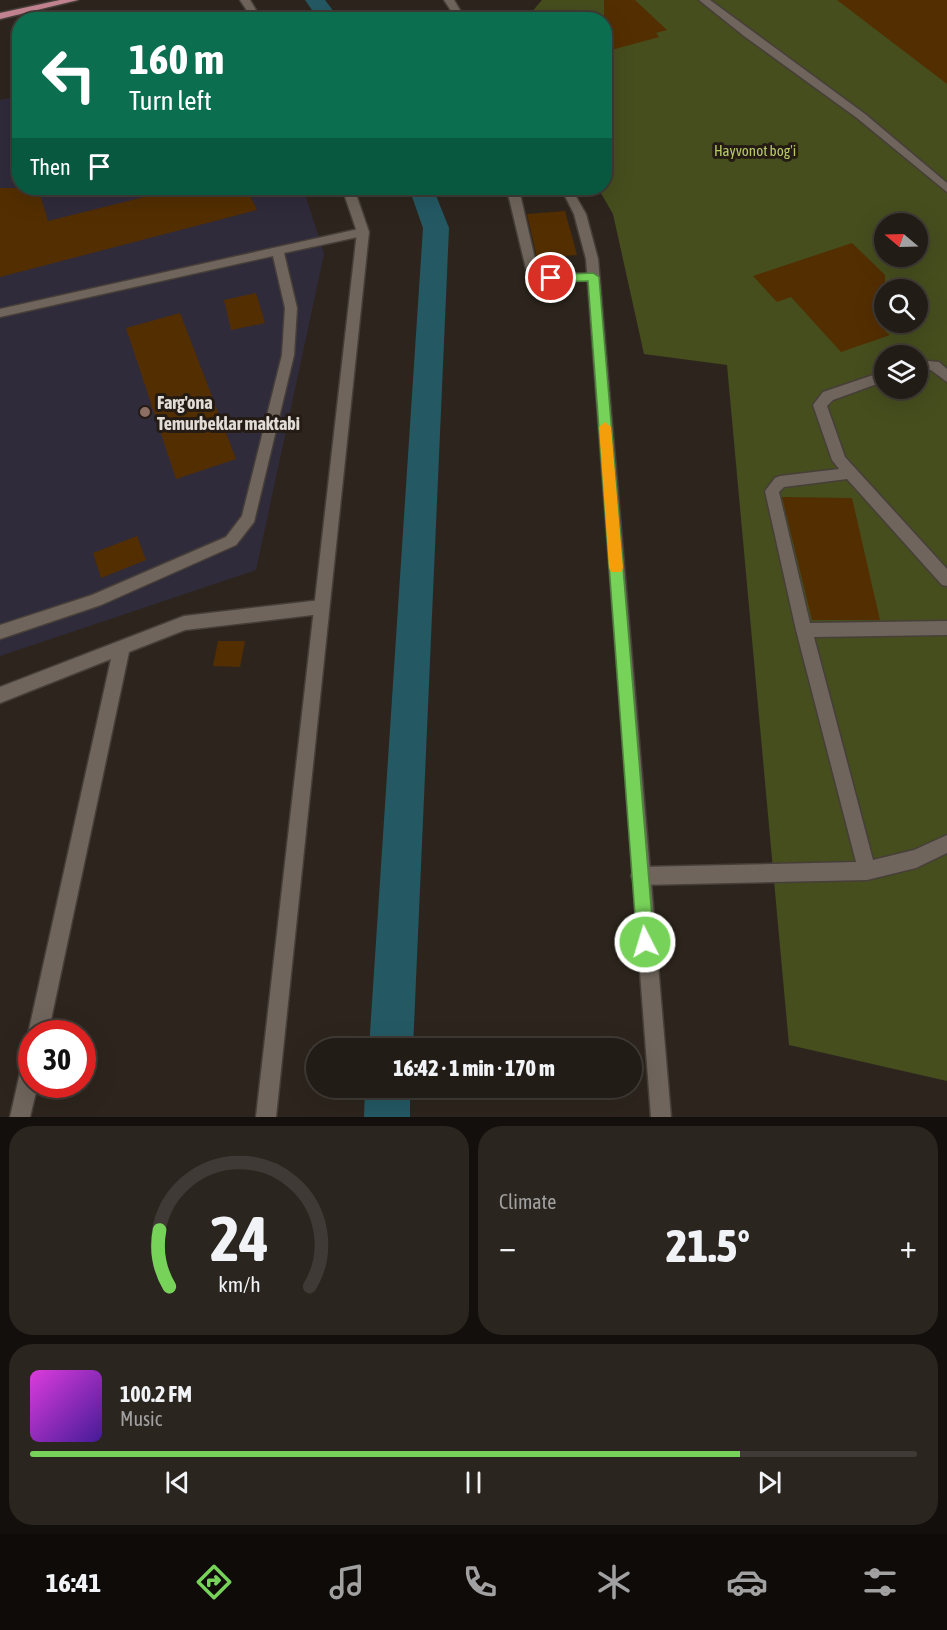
<!DOCTYPE html>
<html lang="en">
<head>
<meta charset="utf-8">
<style>
	:root { --surface:#221c16; --page:#2a251f; --text:#f1f3f6; --muted:#a2a1a1; --line:#3f3a35; --accent:#77d259 }
	body { margin:0; font-family:"Asap Condensed",sans-serif; background:var(--page); color:var(--text); height:100vh; display:flex; flex-direction:column; font-size:22px; white-space:nowrap }
	* { box-sizing:border-box; margin:0 }
	p { font-size:20px; color:var(--muted) }
	.icon { flex:none; width:33px; height:33px; fill:none; stroke:currentColor; stroke-width:2; stroke-linecap:round; stroke-linejoin:round }
	.map { position:relative; height:1117px; overflow:hidden }
	.sheet { display:flex; flex-direction:column; gap:9px; padding:9px; background:#130f0c; flex:1 }
	.sheet>* { flex:none }
	.guide { position:absolute; left:12px; top:12px; width:600px; height:183px; border-radius:24px; box-shadow:0 6px 24px #0002,0 0 0 2px var(--line); background:#0b6e4f; color:#fff; overflow:hidden }
	.needle { width:39px; rotate:289deg }
	.buttons { position:absolute; left:874px; top:213px; display:grid; gap:12px }
	.buttons a { display:grid; place-items:center; width:54px; height:54px; border-radius:50%; background:var(--surface); box-shadow:0 6px 24px #0002,0 0 0 2px var(--line); font-size:30px }
	.speed { position:absolute; left:18px; top:1020px; display:flex; gap:12px; font-size:30px; font-weight:700; text-align:center }
	.speed>* { display:grid; place-content:center; width:78px; height:78px; border-radius:50%; background:var(--surface); box-shadow:0 6px 24px #0002,0 0 0 2px var(--line); line-height:1 }
	.speed .limit { border:9px solid #d22; background:#fff; color:#111 }
	.pin { position:absolute; display:grid; place-items:center; width:51px; height:51px; color:#fff; margin:-26px; border:3px solid #fff; border-radius:50%; box-shadow:0 2px 6px #0007 }
	.me { position:absolute; width:66px; margin:-33px; rotate:355deg; stroke-linejoin:round; filter:drop-shadow(0 0 4px #0008) }
	.turn { display:flex; align-items:center; gap:21px; height:126px; padding:0 18px; font-size:27px }
	.turn .icon { width:78px; height:78px; stroke-width:2.5 }
	.turn b { display:block; font-size:42px; line-height:51px }
	.then { display:flex; align-items:center; height:57px; padding:0 18px; background:#0003; gap:12px; font-size:22px }
	.big { font-size:45px; font-weight:800; line-height:1.1 }
	.sheet .widget { flex:1; display:flex; flex-direction:column; justify-content:center; gap:9px; min-width:0; padding:0 21px; border-radius:24px; background:var(--page) }
	.sheet .dial { align-items:center; gap:0 }
	.dial svg { height:156px; overflow:visible; fill:none; stroke:var(--line); stroke-width:7; stroke-linecap:round; text-anchor:middle }
	.dial text { fill:var(--text); stroke:none }
	.song { display:flex; align-items:center; gap:18px }
	.cover { width:72px; height:72px; border-radius:9px; background:linear-gradient(135deg,hsl(300 70% 55%),hsl(260 70% 35%)) }
	.played { height:6px; border-radius:3px; background:linear-gradient(90deg,var(--accent) 80%,var(--line) 80%) }
	.keys { display:flex; justify-content:space-around; direction:ltr }
	.heat { display:flex; justify-content:space-between; align-items:center; font-size:33px; direction:ltr }
	.sheet .tiles { flex:1; display:grid; gap:9px; grid-template-columns:1fr 1fr }
	.widget:last-child { grid-column:span 2 }
	.trip { position:absolute; left:306px; top:1038px; width:336px; height:60px; border-radius:30px; background:var(--surface); box-shadow:0 6px 24px #0002,0 0 0 2px var(--line); font-weight:800; line-height:60px; text-align:center }
	.menu { display:flex; height:96px; justify-content:space-around; align-items:center; background:#0e0b09; color:var(--muted) }
	.menu .icon { width:42px; height:42px }
	.menu .current { color:var(--accent) }
	.menu b { font-size:27px; color:var(--text) }
	.map>svg:first-child { display:block }
	.education { fill:#302b3b }
	.green { fill:#464e1e; fill-rule:evenodd }
	.lines { fill:none; stroke-linecap:round; stroke-linejoin:round }
	.canal { fill:#245964; fill-rule:evenodd }
	.building { fill:#532e00 }
	.service-casing { stroke:#463f39; stroke-width:3 }
	.minor-casing { stroke:#463f39; stroke-width:3 }
	.primary-casing { stroke:#463f39; stroke-width:3 }
	.service { fill:#6f655c; fill-rule:evenodd }
	.minor { fill:#6f655c; fill-rule:evenodd }
	.primary { fill:#c28490; fill-rule:evenodd }
	.route { fill:#77d259; stroke:#4d883a; stroke-width:1.5 }
	.slow { fill:#f59e0b }
	.education-dot { fill:#8d6e63; stroke:#231b14; stroke-width:2 }
	.labels { text-anchor:middle; dominant-baseline:central; stroke-width:6; stroke-linejoin:round; paint-order:stroke }
	.far-park-label { font-size:15px; fill:#b8ca66; stroke:#231b14 }
	.poi-label { font-size:18px; font-weight:bold; fill:#e2dcd7; stroke:#231b14; text-anchor:start }
</style>
</head>
<body>
<div class="map">
<svg width="947" height="1117" viewBox="0 0 947 1117">
	<rect width="100%" height="100%" fill="#2d251d"/>
	<!-- education -->
	<path class="education" d="M 19,96 L 20,188 L 303,188 L 324,254 L 256,570 L 0,656 L 0,100 Z"/>
	<!-- green -->
	<path class="green" d="M 542,0 L 886,0 L 947,43 L 947,1081 L 789,1045 L 727,365 L 644,354 L 613,214 L 598,188 L 604,188 L 604,20 L 525,20 ZM 885,224 L 918,224 L 918,256 L 885,256 ZM 885,290 L 918,290 L 918,322 L 885,322 ZM 885,356 L 918,356 L 918,388 L 885,388 Z"/>
	<g class="lines">
		<!-- canal -->
		<path class="canal" d="M 305,0 L 325,0 L 340,20 L 319,20 Z
			M 409,188 L 433,188 L 449,228 L 413,1048 L 369,1048 L 423,228 Z
			M 365,1088 L 410,1088 L 410,1117 L 364,1117 Z"/>
	</g>
	<!-- building -->
	<path class="building" d="M 604,0 L 635,0 L 667,30 L 656,33 L 659,37 L 604,52 Z
		M 837,0 L 947,0 L 947,84 Z
		M 0,188 L 38,188 L 48,221 L 180,188 L 246,188 L 257,210 L 0,277 Z
		M 565,211 L 577,255 L 537,258 L 527,214 Z
		M 852,243 L 885,275 L 885,331 L 890,335 L 841,352 L 791,297 L 777,302 L 753,276 Z
		M 256,293 L 265,323 L 231,330 L 224,300 Z
		M 180,313 L 236,459 L 176,479 L 126,328 Z
		M 782,497 L 852,498 L 880,620 L 812,620 Z
		M 137,536 L 146,560 L 101,578 L 93,553 Z
		M 218,641 L 245,641 L 240,667 L 213,666 Z"/>
	<g class="lines">
		<!-- service casing -->
		<g class="service-casing">
			<path id="service" d="M 699,0 L 710,0 L 865,114 L 947,183 L 947,192 L 857,118 L 744,36 Z
				M 505,188 L 515,188 L 521,198 L 537,268 C 555,279 590,269 599,277 L 597,280 L 553,282 L 527,273 L 509,198 Z
				M 363,228 L 367,229 L 367,235 L 284,253 L 297,308 L 294,355 L 254,522 L 236,545 L 101,605 L 0,639 L 0,625 L 92,595 L 226,537 L 242,516 L 282,355 L 285,308 L 273,256 L 0,317 L 0,309 Z
				M 918,360 L 939,362 L 947,369 L 947,382 L 931,370 L 918,370 Z
				M 885,371 L 885,381 L 833,400 L 827,406 L 845,457 L 947,569 L 947,586 L 942,585 L 847,479 L 784,487 L 779,492 L 810,623 L 947,621 L 947,635 L 814,637 L 873,860 L 914,850 L 947,835 L 947,853 L 916,868 L 867,880 L 640,885 L 634,882 L 631,876 L 634,870 L 640,867 L 856,862 L 796,630 L 765,491 L 775,478 L 780,476 L 839,469 L 832,460 L 813,405 L 823,392 Z
				M 321,600 L 326,602 L 329,607 L 326,612 L 321,614 L 185,630 L 129,652 L 48,1034 L 32,1034 L 31,1041 L 28,1034 L 111,659 L 0,703 L 0,687 L 184,616 Z
				M 32,1054 L 32,1084 L 38,1084 L 30,1117 L 10,1117 L 22,1064 L 25,1057 Z"/>
		</g>
		<!-- minor casing -->
		<g class="minor-casing">
			<path id="minor" d="M 240,0 L 250,0 L 262,20 L 253,20 Z
				M 444,0 L 454,0 L 466,20 L 457,20 Z
				M 342,188 L 354,188 L 369,232 L 276,1117 L 256,1117 L 357,232 Z
				M 561,188 L 571,188 L 586,214 L 598,259 L 671,1117 L 651,1117 L 586,259 L 574,214 Z"/>
		</g>
		<!-- primary casing -->
		<g class="primary-casing">
			<path id="primary" d="M 60,0 L 78,0 L 0,19 L 0,13 Z"/>
		</g>
		<!-- service -->
		<use href="#service" class="service"/>
		<!-- minor -->
		<use href="#minor" class="minor"/>
		<!-- primary -->
		<use href="#primary" class="primary"/>
	</g>
	<!-- route -->
	<path class="route" d="M 593,273 L 599,277 L 654,942 L 652,948 L 645,950 L 639,948 L 637,942 L 588,281 L 551,282 L 545,278 L 551,275 Z"/>
	<!-- slow -->
	<path class="slow" d="M 605,422 L 611,427 L 623,568 L 621,572 L 611,572 L 609,568 L 599,427 Z"/>
	<!-- markers -->
	<circle class="education-dot" cx="145" cy="412" r="6"/>
	<g class="labels">
		<!-- far-park labels -->
		<g class="far-park-label">
			<text x="755" y="150">Hayvonot bog'i</text>
		</g>
		<!-- poi labels -->
		<g class="poi-label">
			<text x="157" y="402">Farg'ona<tspan x="157" dy="21">Temurbeklar maktabi</tspan></text>
		</g>
	</g>
</svg>
<div class="buttons">
<a><svg class="needle" viewBox="-14 -14 28 28"><path d="M0-13l5 13h-10z" fill="#e53935"/><path d="M0 13l5-13h-10z" fill="#a2a1a1"/></svg></a>
<a><svg class="icon" aria-label="search" viewBox="0 0 24 24"><circle cx="10" cy="10" r="6"/><path d="M15 15l6 6"/></svg></a>
<a><svg class="icon" aria-label="layers" viewBox="0 0 24 24"><path d="M12 4l9 5-9 5-9-5zM3 14l9 5 9-5"/></svg></a>
</div>
<div class="speed"><div class="limit">30</div></div>
<div class="pin" style="left:551px;top:278px;background:#d93025"><svg class="icon" aria-label="arrive" viewBox="0 0 24 24"><path d="M6 21V4h12l-3 4 3 4H6"/></svg></div>
<svg class="me" style="left:645px;top:942px" viewBox="-20 -20 40 40"><circle r="17" fill="#77d259" stroke="#fff" stroke-width="3"/><path d="M0-11L8 9 0 5-8 9z" fill="#fff"/></svg>
<div class="trip">16:42 · 1 min · 170 m</div>
<div class="guide">
<div class="turn"><svg class="icon" aria-label="left" viewBox="0 0 24 24"><path d="M17 20v-9H6M10 6l-5 5 5 5"/></svg><div><b>160 m</b>Turn left</div></div>
<div class="then">Then<svg class="icon" aria-label="arrive" viewBox="0 0 24 24"><path d="M6 21V4h12l-3 4 3 4H6"/></svg></div>
</div>
</div>
<section class="sheet">
<div class="tiles">
<div class="widget dial"><svg viewBox="0 0 100 80">
<path d="M14 69A42 42 0 1 1 86 69"/>
<path d="M14 69A42 42 0 0 1 9 40" stroke="#77d259"/>
<text x="50" y="56" font-size="32" font-weight="700">24</text>
<text x="50" y="72" font-size="11">km/h</text>
</svg></div>
<div class="widget"><p>Climate</p>
<div class="heat"><a>−</a><b class="big">21.5°</b><a>+</a></div>
</div>
<div class="widget">
<div class="song"><i class="cover"></i><div><b>100.2 FM</b><p>Music</p></div></div>
<div class="played"></div>
<div class="keys"><svg class="icon" aria-label="previous" viewBox="0 0 24 24"><path d="M18 5L8 12l10 7zM5 5v14"/></svg><svg class="icon" aria-label="pause" viewBox="0 0 24 24"><path d="M8 5v14M16 5v14"/></svg><svg class="icon" aria-label="next" viewBox="0 0 24 24"><path d="M6 5l10 7-10 7zM19 5v14"/></svg></div>
</div>
</div>
</section>
<nav class="menu">
<b>16:41</b>
<svg class="icon current" aria-label="directions" viewBox="0 0 24 24"><path d="M12 3l9 9-9 9-9-9zM9 14v-3h6M13 9l2 2-2 2"/></svg>
<svg class="icon" aria-label="music" viewBox="0 0 24 24"><path d="M9 18V5l10-2v13"/><circle cx="6" cy="18" r="3"/><circle cx="16" cy="16" r="3"/></svg>
<svg class="icon" aria-label="phone" viewBox="0 0 24 24"><path d="M5 4h4l2 5-3 2q2 4 5 5l2-3 5 2v4C11 20 4 13 5 4z"/></svg>
<svg class="icon" aria-label="climate" viewBox="0 0 24 24"><path d="M12 3v18M4 7l16 10M4 17L20 7"/></svg>
<svg class="icon" aria-label="car" viewBox="0 0 24 24"><path d="M5 17H2v-5l4-1 3-4h7l3 4 3 1v5h-3M9 17h6M6 11h13"/><circle cx="7" cy="17" r="2"/><circle cx="17" cy="17" r="2"/></svg>
<svg class="icon" aria-label="filters" viewBox="0 0 24 24"><path d="M4 7h16M4 17h16"/><circle cx="9" cy="7" r="2"/><circle cx="15" cy="17" r="2"/></svg>
</nav>
</body>
</html>
